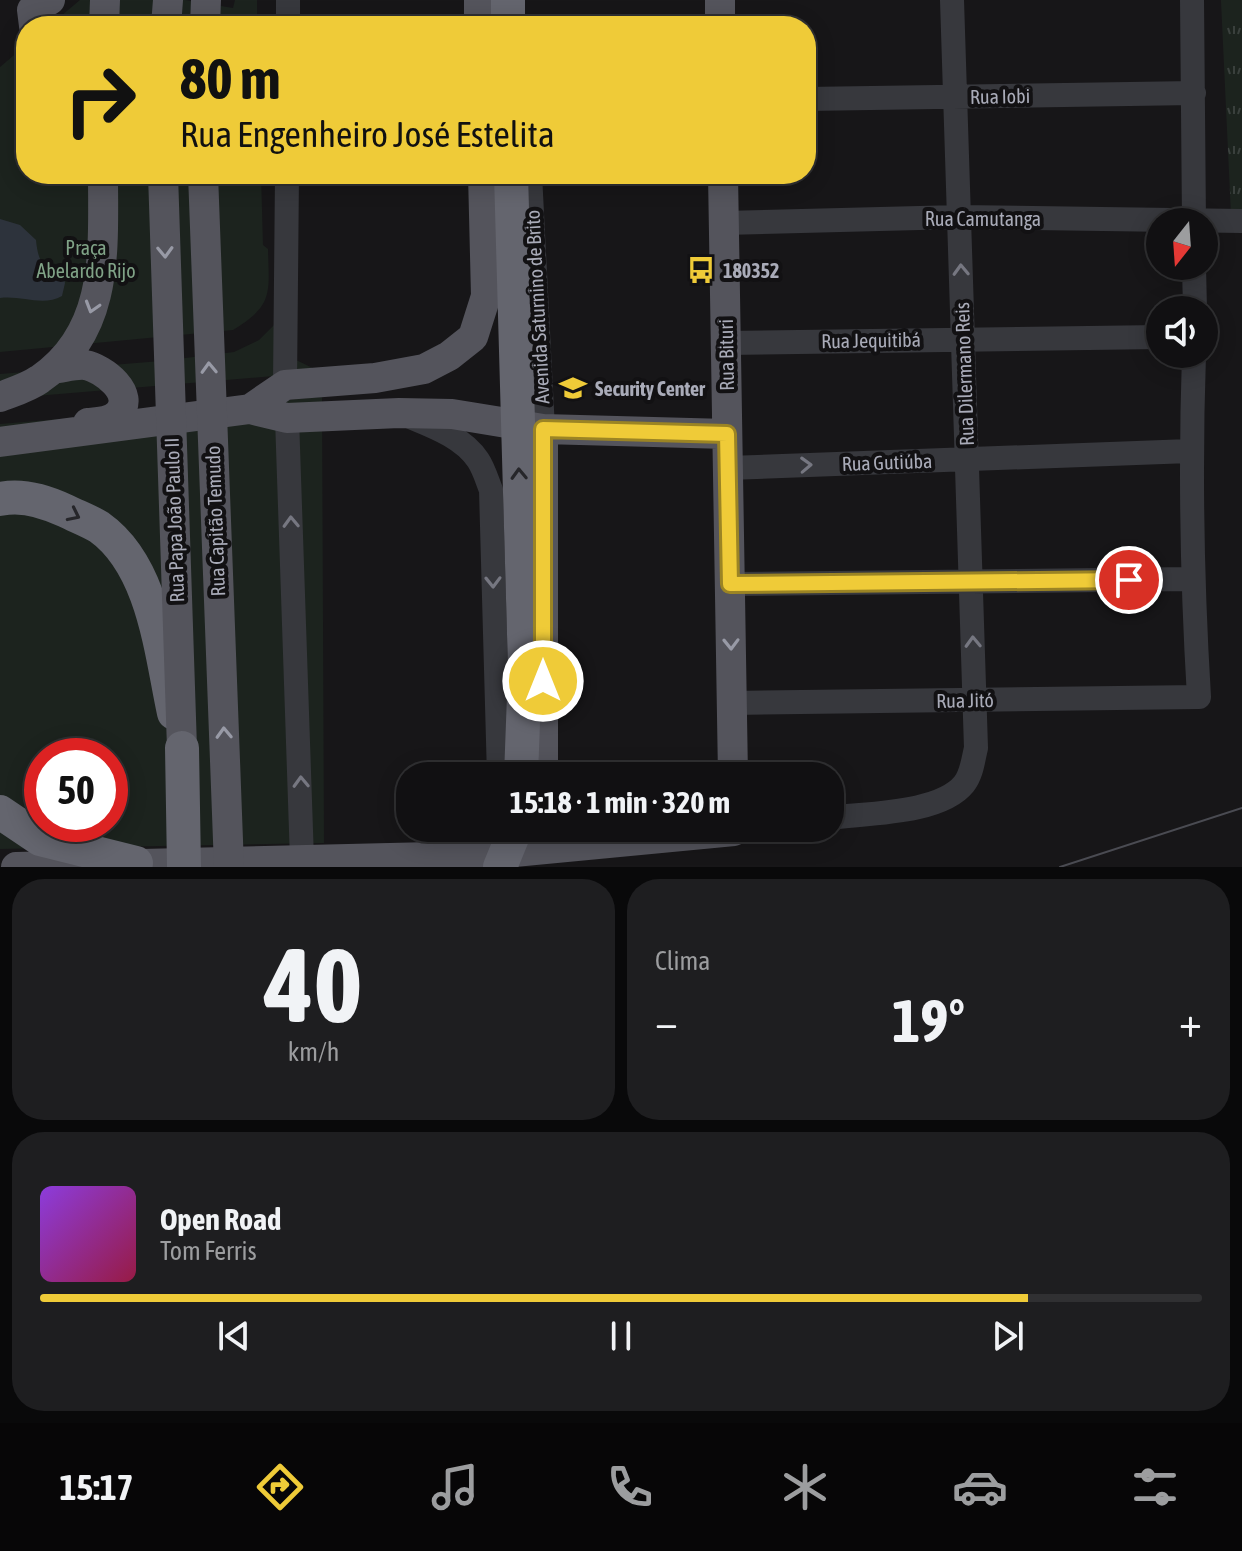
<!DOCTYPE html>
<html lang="pt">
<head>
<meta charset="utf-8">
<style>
	:root { --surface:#111012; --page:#1e1e20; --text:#f1f3f6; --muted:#9c9d9f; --line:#303032; --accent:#efcb38 }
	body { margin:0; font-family:"Asap Condensed",sans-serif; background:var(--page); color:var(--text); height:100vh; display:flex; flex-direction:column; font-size:30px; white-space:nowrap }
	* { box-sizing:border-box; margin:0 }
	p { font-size:26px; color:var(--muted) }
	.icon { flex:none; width:44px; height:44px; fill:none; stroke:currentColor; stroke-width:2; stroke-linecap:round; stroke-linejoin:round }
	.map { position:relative; height:867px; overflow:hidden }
	.details { display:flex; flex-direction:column; gap:12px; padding:12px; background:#09090a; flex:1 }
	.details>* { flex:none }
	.guide { position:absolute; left:16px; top:16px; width:800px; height:168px; border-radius:32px; box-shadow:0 4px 20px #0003,0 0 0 2px var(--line); background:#efcb38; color:#111; overflow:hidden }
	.needle { width:52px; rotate:197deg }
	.tools { position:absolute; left:1146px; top:208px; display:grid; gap:16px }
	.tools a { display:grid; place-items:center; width:72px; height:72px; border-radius:50%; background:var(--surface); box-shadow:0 4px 20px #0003,0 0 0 2px var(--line); font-size:40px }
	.speed { position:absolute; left:24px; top:738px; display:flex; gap:16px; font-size:40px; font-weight:700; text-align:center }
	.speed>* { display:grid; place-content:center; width:104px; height:104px; border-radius:50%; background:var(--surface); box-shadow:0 4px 20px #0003,0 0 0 2px var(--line); line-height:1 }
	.speed .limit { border:12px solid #d22; background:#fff; color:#111 }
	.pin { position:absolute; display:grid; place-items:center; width:68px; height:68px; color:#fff; margin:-34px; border:4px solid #fff; border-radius:50%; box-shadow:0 2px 8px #0007 }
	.me { position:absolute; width:88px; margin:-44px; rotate:0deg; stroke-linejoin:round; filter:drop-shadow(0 0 6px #0008) }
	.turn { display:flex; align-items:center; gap:28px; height:168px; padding:0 32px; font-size:36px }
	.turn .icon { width:104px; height:104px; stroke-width:2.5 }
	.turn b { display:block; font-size:56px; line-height:68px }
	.big { font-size:60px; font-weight:700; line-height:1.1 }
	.details .tile { flex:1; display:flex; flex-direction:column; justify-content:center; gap:12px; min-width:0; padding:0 28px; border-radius:32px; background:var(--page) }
	.details .dial { align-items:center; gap:0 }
	.dial b { font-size:104px; line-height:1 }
	.song { display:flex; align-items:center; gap:24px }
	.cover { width:96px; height:96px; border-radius:12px; background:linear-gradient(135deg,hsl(270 70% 55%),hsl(340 70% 35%)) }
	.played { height:8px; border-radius:4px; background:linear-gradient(90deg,var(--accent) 85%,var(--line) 85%) }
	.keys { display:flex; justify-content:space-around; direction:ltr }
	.heat { display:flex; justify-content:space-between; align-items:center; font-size:44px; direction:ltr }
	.details .tiles { flex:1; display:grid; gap:12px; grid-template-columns:1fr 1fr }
	.tile:last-child { grid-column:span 2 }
	.trip { position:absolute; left:396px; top:762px; width:448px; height:80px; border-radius:32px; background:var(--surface); box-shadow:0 4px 20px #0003,0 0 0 2px var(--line); font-weight:700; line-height:80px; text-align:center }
	.menu { display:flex; height:128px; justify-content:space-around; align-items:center; background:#070607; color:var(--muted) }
	.menu .icon { width:56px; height:56px }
	.menu .active { color:var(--accent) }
	.menu b { font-size:36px; color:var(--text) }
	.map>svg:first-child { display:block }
	.grass { fill:url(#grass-tufts) }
	.park { fill:#1c231e; fill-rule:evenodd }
	.water { fill:#2d333c }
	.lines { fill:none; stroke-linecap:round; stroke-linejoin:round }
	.minor { stroke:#37383d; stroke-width:24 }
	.major { stroke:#54545c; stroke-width:30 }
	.highway { stroke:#64656e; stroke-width:34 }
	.tram { stroke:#4a4b52; stroke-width:2 }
	.major-bridge { stroke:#54545c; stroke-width:30 }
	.highway-bridge { stroke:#64656e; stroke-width:34 }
	.oneway { stroke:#989aa6 }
	.oneway2 { stroke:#767781 }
	.oneway3 { stroke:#26262a }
	.route-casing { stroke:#9b8424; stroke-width:20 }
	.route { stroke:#efcb38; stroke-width:14 }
	.labels { text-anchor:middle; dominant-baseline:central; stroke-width:8; stroke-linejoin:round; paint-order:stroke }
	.street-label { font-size:20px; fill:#a9abb8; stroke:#121113 }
	.park-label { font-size:20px; fill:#80a387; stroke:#121113 }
	.poi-label { font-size:20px; font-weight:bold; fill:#a9abb8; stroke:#121113; text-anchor:start }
</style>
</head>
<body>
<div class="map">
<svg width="1242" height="867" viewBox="0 0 1242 867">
	<defs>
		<pattern id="grass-tufts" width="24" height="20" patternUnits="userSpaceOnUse" patternTransform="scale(2)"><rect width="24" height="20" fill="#1c231e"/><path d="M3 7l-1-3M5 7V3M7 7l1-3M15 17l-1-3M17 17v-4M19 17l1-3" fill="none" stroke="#3a403d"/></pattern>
	</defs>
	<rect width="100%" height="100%" fill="#171618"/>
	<!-- grass -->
	<path class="grass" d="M 1221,0 L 1242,0 L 1242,214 L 1231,214 Z"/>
	<!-- park -->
	<path class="park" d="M 80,0 L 185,0 L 233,8 L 235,0 L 257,0 L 257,26 L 49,26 Z
		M 26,45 L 26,174 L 261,174 L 263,245 L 268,249 C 269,293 274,305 233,330 L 0,352 L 0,67 Z
		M 274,325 L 296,360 L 321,372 L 0,399 L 0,374 L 161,361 L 234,352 L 259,340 Z
		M 322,397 L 324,843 L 0,849 L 0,424 ZM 42,756 L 110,756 L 110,824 L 42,824 Z"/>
	<!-- water -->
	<path class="water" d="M 0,219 L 20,225 L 36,240 C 38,261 42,268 63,276 L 65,283 L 62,296 C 43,307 21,295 0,298 Z"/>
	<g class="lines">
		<!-- minor -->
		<path class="minor" d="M 1192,0 L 1194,222
			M 288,26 L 288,0
			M 806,99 L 1194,93
			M 530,174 L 543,429
			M 724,223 L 959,217 L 1242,221
			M 1194,266 L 1195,310
			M 726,343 L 1160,337
			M 285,385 L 287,174
			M 408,416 C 432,426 463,437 478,460 C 484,469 487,480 491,490 L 499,776
			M 287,418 L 302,860
			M 728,468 L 1190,451
			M 730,584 L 1192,579
			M 732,703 L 1199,697 C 1192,582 1190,469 1194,354
			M 830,818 C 866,813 940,814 964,784 C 972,774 973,760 976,748 L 952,0
			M 734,831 L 755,828
			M 473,856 L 491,828"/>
		<!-- major -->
		<path class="major" d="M 479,0 L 479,26
			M 720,0 L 720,26
			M 34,26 L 32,10 L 50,0
			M 104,26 L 105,0
			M 166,26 L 168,0
			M 205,26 L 206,0
			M 723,174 L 733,776
			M 53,369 C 63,368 75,364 85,365 C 103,368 137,394 118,414 C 110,422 98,422 88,423
			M 0,397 C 13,392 29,387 40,379 C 110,331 103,249 103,174
			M 250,409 L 285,385 L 375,378 L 424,369 L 449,356 L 473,337 L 486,296 L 483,174
			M 0,442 L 250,409 L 287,418 L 399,413 L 452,414 L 543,429 L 727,434
			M 543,776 L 543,429
			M 16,867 L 473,856 L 734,831 L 734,828"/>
		<!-- highway -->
		<path class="highway" d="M 508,0 L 508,26
			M 0,499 C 22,494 45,501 66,511 C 76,516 89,521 99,527 C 154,566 161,653 174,713
			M 0,812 L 40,839 L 136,863"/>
		<!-- tram -->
		<path class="tram" d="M 1060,867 L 1242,808"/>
		<!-- major-bridge -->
		<path class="major-bridge" d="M 163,174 L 182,748
			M 203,174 L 229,867"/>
		<!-- highway-bridge -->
		<path class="highway-bridge" d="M 511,174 L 525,669 L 521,776
			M 182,748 L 184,867
			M 500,867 L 516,828"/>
	</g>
	<!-- one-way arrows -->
	<defs><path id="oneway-chevron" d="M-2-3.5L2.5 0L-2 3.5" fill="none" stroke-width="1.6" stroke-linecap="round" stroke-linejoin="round" transform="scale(2)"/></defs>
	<g class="oneway">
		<use href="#oneway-chevron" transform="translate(165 252) rotate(88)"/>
		<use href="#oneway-chevron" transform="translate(92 307) rotate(107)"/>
		<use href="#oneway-chevron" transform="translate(209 368) rotate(-92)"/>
		<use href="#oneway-chevron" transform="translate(731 644) rotate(89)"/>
		<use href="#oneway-chevron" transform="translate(224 733) rotate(-92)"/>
	</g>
	<g class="oneway2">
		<use href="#oneway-chevron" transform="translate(961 270) rotate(-92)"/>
		<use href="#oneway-chevron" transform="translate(806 465) rotate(-2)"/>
		<use href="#oneway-chevron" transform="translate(291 522) rotate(-92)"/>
		<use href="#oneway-chevron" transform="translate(493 582) rotate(89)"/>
		<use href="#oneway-chevron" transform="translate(973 642) rotate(-92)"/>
		<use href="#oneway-chevron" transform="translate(301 782) rotate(-92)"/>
	</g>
	<g class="oneway3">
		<use href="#oneway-chevron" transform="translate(519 474) rotate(-92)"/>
		<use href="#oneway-chevron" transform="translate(74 515) rotate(26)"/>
	</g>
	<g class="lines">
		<!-- route casing -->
		<g class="route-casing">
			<path id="route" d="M 543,681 L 543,429 L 727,434 L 730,584 L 1129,580"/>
		</g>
		<!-- route -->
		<use href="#route" class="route"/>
	</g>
	<!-- icons -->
	<defs>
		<g id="bus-bare" transform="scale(2.16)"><path d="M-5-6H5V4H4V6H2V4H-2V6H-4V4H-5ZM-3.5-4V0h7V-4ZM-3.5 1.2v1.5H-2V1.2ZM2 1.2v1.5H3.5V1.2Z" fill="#efcb38" stroke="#121113" stroke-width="2.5" paint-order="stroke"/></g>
		<g id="school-bare" transform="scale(2.16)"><path d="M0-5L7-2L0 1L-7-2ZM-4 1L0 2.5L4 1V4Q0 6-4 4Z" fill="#efcb38" stroke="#121113" stroke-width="2.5" paint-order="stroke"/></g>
	</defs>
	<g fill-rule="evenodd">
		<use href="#bus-bare" x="701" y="270"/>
		<use href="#school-bare" x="573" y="388"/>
	</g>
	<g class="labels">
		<!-- street labels -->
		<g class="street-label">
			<text transform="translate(1000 96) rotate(-1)">Rua Iobi</text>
			<text x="983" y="218">Rua Camutanga</text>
			<text transform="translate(537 307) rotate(-93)">Avenida Saturnino de Brito</text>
			<text transform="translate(871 340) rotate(-1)">Rua Jequitibá</text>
			<text transform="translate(726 355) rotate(-91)">Rua Bituri</text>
			<text transform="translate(964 374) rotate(-92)">Rua Dilermano Reis</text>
			<text transform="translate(887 462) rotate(-2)">Rua Gutiúba</text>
			<text transform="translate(174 520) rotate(-92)">Rua Papa João Paulo II</text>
			<text transform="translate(215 521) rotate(-92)">Rua Capitão Temudo</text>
			<text transform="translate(965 700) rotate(-1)">Rua Jitó</text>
		</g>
		<!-- park labels -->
		<g class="park-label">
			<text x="86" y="247">Praça<tspan x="86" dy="23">Abelardo Rijo</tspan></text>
		</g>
		<!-- poi labels -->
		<g class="poi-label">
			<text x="723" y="270">180352</text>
			<text x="595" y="388">Security Center</text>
		</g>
	</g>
</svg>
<div class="tools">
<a><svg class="needle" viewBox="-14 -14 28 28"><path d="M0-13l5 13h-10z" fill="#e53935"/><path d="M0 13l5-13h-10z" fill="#9c9d9f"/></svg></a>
<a><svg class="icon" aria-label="sound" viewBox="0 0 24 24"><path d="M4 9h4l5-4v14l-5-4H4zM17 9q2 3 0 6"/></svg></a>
</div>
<div class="speed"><div class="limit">50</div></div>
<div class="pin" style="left:1129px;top:580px;background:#d93025"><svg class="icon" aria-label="arrive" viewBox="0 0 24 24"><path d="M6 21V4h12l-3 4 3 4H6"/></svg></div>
<svg class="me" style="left:543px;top:681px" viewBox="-20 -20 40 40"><circle r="17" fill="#efcb38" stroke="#fff" stroke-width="3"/><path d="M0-11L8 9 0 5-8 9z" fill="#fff"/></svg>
<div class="trip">15:18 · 1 min · 320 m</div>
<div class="guide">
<div class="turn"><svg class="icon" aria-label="right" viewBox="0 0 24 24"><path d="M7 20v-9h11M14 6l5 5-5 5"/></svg><div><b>80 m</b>Rua Engenheiro José Estelita</div></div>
</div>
</div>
<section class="details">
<div class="tiles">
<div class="tile dial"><b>40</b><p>km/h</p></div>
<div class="tile"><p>Clima</p>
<div class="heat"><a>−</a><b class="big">19°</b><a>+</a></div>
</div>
<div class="tile">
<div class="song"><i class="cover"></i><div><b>Open Road</b><p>Tom Ferris</p></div></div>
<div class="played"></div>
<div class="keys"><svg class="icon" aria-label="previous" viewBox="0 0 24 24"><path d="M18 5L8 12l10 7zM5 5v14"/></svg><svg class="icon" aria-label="pause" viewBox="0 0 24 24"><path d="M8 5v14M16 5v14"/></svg><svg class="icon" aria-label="next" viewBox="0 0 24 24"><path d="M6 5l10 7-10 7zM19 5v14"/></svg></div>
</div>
</div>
</section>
<nav class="menu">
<b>15:17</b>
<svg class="icon active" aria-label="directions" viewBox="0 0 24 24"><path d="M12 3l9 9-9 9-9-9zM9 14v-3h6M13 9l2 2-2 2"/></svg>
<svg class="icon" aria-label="music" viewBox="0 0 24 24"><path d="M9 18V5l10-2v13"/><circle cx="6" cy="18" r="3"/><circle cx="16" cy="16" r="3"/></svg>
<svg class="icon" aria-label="phone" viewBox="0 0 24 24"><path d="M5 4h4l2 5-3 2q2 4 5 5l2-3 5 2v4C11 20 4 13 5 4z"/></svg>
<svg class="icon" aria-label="climate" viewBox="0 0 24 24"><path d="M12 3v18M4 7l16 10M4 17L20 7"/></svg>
<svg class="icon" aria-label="car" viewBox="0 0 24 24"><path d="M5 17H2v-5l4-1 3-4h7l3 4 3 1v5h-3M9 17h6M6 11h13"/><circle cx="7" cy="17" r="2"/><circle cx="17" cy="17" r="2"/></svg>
<svg class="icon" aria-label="filters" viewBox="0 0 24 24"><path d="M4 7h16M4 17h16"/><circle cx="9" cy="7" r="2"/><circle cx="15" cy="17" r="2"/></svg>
</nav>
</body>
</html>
